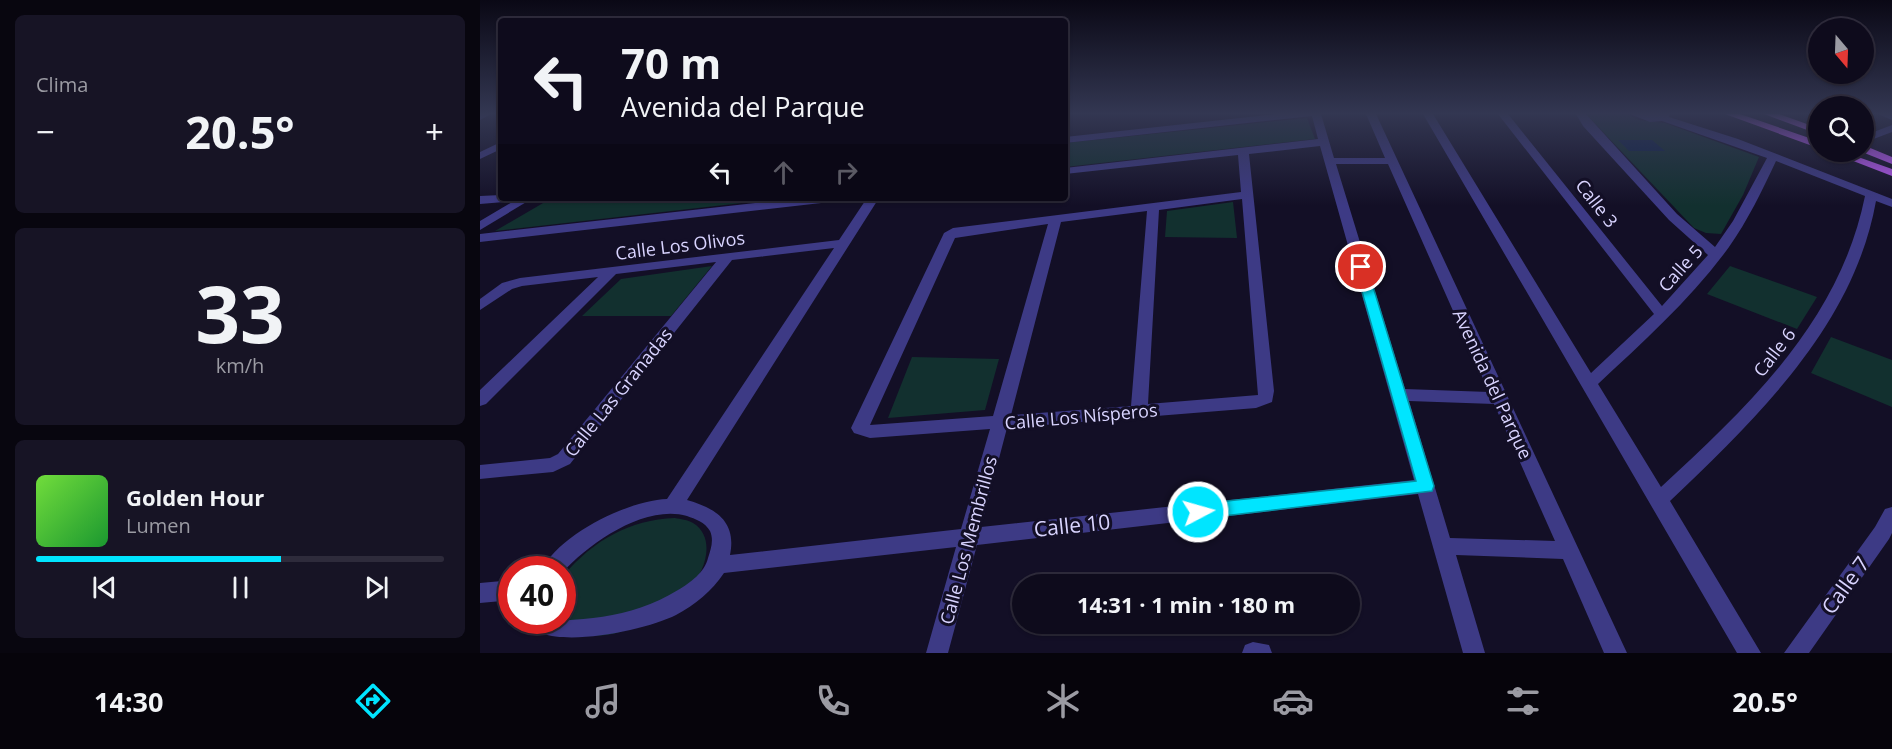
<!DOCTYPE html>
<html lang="es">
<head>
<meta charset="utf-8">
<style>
	:root { --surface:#0e0b1c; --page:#171425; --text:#f1f3f6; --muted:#9b9ba3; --line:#2e2b3b; --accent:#00e5ff }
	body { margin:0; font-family:"Open Sans",sans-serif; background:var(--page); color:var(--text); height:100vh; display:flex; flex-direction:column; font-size:22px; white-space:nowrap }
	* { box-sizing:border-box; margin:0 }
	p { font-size:20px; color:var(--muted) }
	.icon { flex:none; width:33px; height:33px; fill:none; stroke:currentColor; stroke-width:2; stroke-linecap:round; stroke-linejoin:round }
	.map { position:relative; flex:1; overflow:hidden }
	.drawer { display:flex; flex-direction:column; gap:15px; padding:15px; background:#08060f; width:480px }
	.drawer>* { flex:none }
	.guide { position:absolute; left:18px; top:18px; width:570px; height:183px; border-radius:6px; box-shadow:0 2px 4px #0004,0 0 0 2px var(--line); background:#0e0b1c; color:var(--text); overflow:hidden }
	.needle { width:39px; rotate:161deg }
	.tools { position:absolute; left:1328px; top:18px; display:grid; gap:12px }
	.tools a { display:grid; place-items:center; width:66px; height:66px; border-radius:50%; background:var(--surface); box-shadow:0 2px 4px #0004,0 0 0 2px var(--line); font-size:30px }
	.speed { position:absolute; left:18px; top:556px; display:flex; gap:12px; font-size:30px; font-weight:700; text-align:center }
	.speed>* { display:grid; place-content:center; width:78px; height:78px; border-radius:50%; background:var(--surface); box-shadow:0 2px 4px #0004,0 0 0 2px var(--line); line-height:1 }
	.speed .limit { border:9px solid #d22; background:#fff; color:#111 }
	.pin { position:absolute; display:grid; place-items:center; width:51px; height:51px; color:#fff; margin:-26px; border:3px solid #fff; border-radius:50%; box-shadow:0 2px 6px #0007 }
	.me { position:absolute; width:66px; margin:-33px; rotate:84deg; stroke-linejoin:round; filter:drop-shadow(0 0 4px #0008) }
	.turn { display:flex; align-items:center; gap:21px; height:126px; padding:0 24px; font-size:27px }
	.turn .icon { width:78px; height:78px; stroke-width:2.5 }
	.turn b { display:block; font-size:42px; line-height:51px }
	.lanes { display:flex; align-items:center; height:57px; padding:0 24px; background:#0003; justify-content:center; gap:30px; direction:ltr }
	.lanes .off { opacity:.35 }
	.big { font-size:45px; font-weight:700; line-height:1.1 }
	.drawer .widget { flex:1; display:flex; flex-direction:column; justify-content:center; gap:9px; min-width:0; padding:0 21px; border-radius:9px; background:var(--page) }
	.drawer .dial { align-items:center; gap:0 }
	.dial b { font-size:78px; line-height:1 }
	.song { display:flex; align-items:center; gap:18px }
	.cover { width:72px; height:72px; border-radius:9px; background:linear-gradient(135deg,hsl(100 70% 55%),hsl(130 70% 35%)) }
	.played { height:6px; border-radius:3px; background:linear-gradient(90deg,var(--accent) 60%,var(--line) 60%) }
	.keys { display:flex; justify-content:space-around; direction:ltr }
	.heat { display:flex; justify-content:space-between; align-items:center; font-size:33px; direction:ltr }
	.trip { position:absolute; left:532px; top:574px; width:348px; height:60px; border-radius:30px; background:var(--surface); box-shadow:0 2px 4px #0004,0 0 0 2px var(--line); font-weight:700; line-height:60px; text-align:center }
	.dock { display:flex; height:96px; justify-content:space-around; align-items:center; background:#06040b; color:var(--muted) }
	.dock .icon { width:42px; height:42px }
	.dock .on { color:var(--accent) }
	.dock b { font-size:27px; color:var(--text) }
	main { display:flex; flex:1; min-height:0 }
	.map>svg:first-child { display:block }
	.green { fill:#12302f }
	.water { fill:#0c2248 }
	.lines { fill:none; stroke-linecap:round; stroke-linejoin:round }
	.minor { fill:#3d3a85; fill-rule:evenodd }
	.major { fill:#c25bff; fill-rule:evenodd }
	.route { fill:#00e5ff; stroke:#0095a6; stroke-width:1.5 }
	.labels { text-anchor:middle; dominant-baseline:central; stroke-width:6; stroke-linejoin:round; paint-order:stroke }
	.street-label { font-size:18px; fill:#d9d4ff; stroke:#130f26 }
	.near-street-label { font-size:21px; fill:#d9d4ff; stroke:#130f26 }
</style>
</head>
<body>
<main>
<section class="drawer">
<div class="widget"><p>Clima</p>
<div class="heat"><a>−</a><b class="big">20.5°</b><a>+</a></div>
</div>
<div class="widget dial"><b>33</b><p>km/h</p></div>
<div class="widget">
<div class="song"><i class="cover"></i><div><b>Golden Hour</b><p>Lumen</p></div></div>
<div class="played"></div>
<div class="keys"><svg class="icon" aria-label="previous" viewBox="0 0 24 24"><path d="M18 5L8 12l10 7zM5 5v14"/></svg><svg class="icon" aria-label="pause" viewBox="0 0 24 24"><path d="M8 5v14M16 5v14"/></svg><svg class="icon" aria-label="next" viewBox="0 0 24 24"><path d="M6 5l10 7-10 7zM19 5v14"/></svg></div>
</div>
</section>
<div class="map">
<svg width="1412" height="653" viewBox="0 0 1412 653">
	<rect width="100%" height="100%" fill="#130f26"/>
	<!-- green -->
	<path class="green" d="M 1106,114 L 1147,114 L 1159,120 L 1185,123 L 1279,157 L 1263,195 L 1241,234 L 1226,233 L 1214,228 Z
		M 827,118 L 835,139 L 585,167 L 585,143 Z
		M 306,198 L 15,231 L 70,199 Z
		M 753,202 L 757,238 L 685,237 L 687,211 Z
		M 232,266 L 191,316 L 102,316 L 141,279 Z
		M 1250,266 L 1337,297 L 1317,329 L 1227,294 Z
		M 1351,337 L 1412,360 L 1412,407 L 1331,373 Z
		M 432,357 L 519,359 L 505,410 L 408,418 Z
		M 195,518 C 200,519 208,520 213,523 C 236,537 226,571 210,587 C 201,596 151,628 140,632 C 125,637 109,636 94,634 L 82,621 L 84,575 C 114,540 149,520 195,518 Z"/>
	<!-- water -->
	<path class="water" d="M 1138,140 L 1172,140 L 1185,151 L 1149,151 Z"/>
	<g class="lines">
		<!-- minor -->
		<path class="minor" d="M 0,114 L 11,114 L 0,120 Z
			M 797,114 L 841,114 L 854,158 L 905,158 L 886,114 L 896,114 L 1147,653 L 1124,653 L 1083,559 L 976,555 L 1005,653 L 983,653 L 938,494 L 497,545 L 468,653 L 446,653 L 476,547 L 244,573 C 232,591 215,605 196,615 C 164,631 63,653 43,621 C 98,621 149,620 198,590 C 210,583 225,572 228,558 C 231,549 234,540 230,531 C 225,522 215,519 207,516 C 165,504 109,543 82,573 L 82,570 L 62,570 C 78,535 149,500 187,499 L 354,248 L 252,260 L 90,464 L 73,472 L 0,479 L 0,465 L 70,458 L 78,454 L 236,262 L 136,274 L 6,404 L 0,406 L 0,390 L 118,277 L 42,286 L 32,289 L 0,310 L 0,299 L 22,283 L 40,278 L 359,240 L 387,198 L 399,198 L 207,500 C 235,508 257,521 250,555 L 481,529 L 510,429 L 390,438 L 374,433 L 371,428 L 464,233 L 473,228 L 761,192 L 758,155 L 585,174 L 585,168 L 838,139 L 832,116 L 585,143 L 585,137 ZM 840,146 L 934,480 L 501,527 L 527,428 L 776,408 L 792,402 L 794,391 L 769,154 ZM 856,164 L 908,164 L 1009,392 L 925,389 ZM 762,199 L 778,395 L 668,404 L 679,210 ZM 667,211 L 651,406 L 531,415 L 581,222 ZM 568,224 L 513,416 L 390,425 L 475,238 ZM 929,401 L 1014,404 L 1075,541 L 970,538 Z
			M 943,114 L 953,114 L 1111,373 L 1174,314 L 1018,114 L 1028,114 L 1182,306 L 1228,255 L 1189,220 L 1103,126 L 1096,114 L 1106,114 L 1197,214 L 1235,247 L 1253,221 L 1287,158 L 1182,121 L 1170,122 L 1150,114 L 1190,114 L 1189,117 L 1258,139 L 1412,199 L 1412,207 L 1396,201 C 1374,325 1277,418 1190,501 L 1281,653 L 1257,653 ZM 1296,161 L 1385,196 C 1360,320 1270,405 1181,487 L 1118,384 C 1164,341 1212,298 1249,247 C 1268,220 1282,191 1296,161 Z
			M 1398,114 L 1412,114 L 1412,120 Z
			M 1412,125 L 1412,132 L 1383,143 L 1383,136 Z
			M 21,142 L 21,149 L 0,159 L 0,152 Z
			M 21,195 L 21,198 L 30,198 L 24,202 L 0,204 L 0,196 Z
			M 39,198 L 53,198 L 0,230 L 0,221 Z
			M 319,198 L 356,198 L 350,202 L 0,242 L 0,234 Z
			M 1412,507 L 1412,533 L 1409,539 L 1329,653 L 1304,653 L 1395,527 L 1405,509 Z
			M 32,580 L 32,600 L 0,603 L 0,583 Z
			M 773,642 L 789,645 L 792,653 L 762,653 L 765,645 Z"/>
		<!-- major -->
		<path class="major" d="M 1245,114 L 1260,114 L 1338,141 L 1338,148 Z
			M 1284,114 L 1299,114 L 1338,128 L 1338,134 Z
			M 1383,145 L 1412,157 L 1412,164 L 1382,152 Z
			M 1350,152 L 1364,152 L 1412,169 L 1412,176 Z"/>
	</g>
	<!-- sky -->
	<linearGradient id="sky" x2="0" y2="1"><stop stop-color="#0a0815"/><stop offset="0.55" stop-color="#333752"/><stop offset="1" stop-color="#333752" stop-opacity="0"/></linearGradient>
	<rect width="1412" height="206" fill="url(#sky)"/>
	<!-- route -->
	<path class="route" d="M 881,263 L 887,267 L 954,486 L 952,491 L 718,519 L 711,517 L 709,512 L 711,506 L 718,504 L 936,481 L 875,267 Z"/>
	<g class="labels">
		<!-- street labels -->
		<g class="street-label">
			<text transform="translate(1117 203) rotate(52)">Calle 3</text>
			<text transform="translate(200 245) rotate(-7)">Calle Los Olivos</text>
			<text transform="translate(1200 268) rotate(-48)">Calle 5</text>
			<text transform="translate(1294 352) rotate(-52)">Calle 6</text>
			<text transform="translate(1013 384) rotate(65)">Avenida del Parque</text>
			<text transform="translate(138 392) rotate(-51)">Calle Las Granadas</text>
			<text transform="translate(601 416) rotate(-5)">Calle Los Nísperos</text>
			<text transform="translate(488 540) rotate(-75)">Calle Los Membrillos</text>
		</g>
		<!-- near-street labels -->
		<g class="near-street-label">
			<text transform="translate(592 525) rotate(-6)">Calle 10</text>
			<text transform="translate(1365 585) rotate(-54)">Calle 7</text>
		</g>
	</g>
</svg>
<div class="tools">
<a><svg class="needle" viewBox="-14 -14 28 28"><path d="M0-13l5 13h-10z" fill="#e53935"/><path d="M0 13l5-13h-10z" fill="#9b9ba3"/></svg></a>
<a><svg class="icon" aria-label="search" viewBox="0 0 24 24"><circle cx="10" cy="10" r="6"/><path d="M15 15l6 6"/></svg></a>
</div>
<div class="speed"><div class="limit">40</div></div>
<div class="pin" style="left:881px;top:267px;background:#d93025"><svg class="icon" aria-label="arrive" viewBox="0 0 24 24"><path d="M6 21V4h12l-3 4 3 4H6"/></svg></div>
<svg class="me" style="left:718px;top:512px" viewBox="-20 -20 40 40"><circle r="17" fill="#00e5ff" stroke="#fff" stroke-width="3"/><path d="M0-11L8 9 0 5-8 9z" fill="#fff"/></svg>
<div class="trip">14:31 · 1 min · 180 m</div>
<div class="guide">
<div class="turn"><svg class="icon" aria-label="left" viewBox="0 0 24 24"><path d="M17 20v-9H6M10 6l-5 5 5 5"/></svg><div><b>70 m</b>Avenida del Parque</div></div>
<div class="lanes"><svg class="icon" aria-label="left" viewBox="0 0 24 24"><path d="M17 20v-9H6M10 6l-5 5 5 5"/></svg><svg class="icon off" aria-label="ahead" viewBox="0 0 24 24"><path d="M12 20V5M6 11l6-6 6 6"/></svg><svg class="icon off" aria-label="right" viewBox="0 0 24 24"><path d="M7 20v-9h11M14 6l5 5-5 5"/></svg></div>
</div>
</div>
</main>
<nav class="dock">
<b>14:30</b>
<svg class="icon on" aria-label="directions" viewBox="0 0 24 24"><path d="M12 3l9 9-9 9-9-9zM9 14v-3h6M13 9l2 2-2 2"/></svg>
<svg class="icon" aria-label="music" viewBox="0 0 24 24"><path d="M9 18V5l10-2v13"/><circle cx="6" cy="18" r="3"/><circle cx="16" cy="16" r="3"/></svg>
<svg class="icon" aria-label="phone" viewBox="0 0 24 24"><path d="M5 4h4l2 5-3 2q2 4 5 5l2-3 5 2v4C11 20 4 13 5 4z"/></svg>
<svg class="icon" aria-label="climate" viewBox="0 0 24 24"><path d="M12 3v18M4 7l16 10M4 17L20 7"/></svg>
<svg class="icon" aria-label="car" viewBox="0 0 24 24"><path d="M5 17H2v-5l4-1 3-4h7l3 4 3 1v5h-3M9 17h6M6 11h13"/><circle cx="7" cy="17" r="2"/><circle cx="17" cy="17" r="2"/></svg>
<svg class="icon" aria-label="filters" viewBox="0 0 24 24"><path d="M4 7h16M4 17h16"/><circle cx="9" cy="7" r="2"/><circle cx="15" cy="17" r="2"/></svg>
<b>20.5°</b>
</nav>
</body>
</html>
